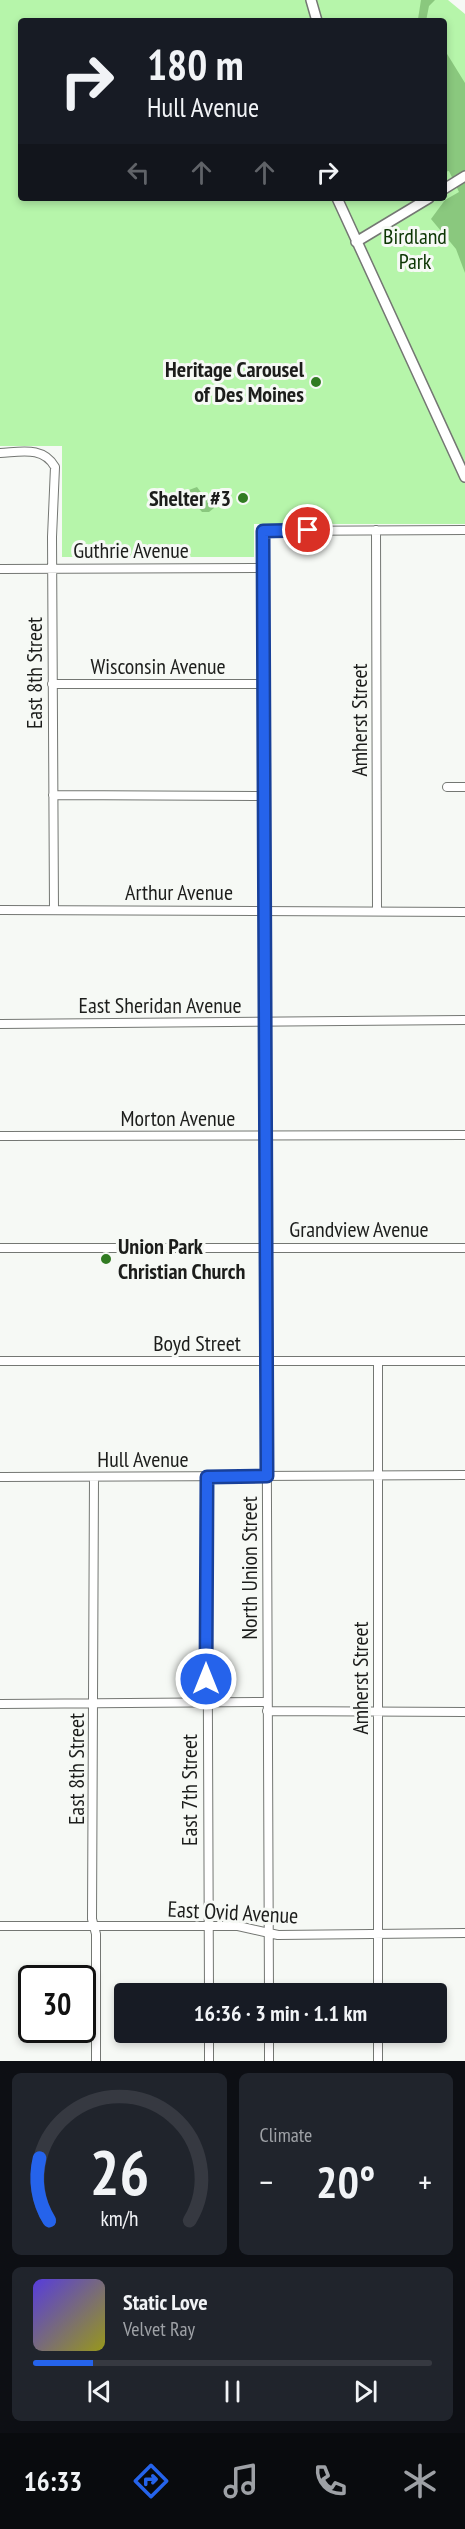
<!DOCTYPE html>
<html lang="en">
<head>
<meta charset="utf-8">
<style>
	:root { --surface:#171b24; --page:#20242c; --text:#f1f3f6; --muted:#9ea1a6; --line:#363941; --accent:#2563eb }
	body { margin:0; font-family:"PT Sans Narrow",sans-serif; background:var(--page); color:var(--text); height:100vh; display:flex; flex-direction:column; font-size:22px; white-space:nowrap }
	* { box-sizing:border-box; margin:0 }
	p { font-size:20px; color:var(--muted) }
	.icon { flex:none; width:33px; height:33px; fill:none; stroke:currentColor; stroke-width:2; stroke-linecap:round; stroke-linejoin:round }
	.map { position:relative; height:2061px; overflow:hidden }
	.side { display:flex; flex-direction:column; gap:12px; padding:12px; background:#0d0f14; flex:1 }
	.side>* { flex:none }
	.banner { position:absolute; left:18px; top:18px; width:429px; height:183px; border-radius:6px; box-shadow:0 3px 9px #0003; background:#171b24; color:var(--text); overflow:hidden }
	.speed { position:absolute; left:18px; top:1965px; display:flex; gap:12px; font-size:30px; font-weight:700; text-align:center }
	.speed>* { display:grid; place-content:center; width:78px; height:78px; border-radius:50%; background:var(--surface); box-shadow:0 3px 9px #0003; line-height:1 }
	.speed .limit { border:3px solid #111; border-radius:9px; background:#fff; color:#111 }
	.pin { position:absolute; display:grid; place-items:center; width:51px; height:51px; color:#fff; margin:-26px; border:3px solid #fff; border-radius:50%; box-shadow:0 2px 6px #0007 }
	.me { position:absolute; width:66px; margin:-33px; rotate:0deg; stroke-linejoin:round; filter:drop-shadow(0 0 4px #0008) }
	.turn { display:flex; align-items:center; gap:21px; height:126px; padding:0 30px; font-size:27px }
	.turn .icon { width:78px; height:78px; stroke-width:2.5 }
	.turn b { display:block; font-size:42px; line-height:51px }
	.lanes { display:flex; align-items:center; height:57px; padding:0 30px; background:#0003; justify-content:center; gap:30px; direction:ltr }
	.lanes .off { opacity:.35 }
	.big { font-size:45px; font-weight:600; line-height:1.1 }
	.side .tile { flex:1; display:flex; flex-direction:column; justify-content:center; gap:9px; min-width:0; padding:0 21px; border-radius:9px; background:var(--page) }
	.side .dial { align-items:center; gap:0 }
	.dial svg { height:156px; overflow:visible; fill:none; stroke:var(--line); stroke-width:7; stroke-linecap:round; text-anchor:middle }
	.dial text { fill:var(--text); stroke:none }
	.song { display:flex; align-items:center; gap:18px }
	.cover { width:72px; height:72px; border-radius:9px; background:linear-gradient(135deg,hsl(250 70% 55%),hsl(60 70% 35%)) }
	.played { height:6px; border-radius:3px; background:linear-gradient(90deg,var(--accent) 15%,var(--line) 15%) }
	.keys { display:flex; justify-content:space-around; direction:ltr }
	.heat { display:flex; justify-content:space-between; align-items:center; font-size:33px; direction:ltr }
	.side .tiles { flex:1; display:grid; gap:12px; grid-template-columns:1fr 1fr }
	.tile:last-child { grid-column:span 2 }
	.trip { position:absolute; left:114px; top:1983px; width:333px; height:60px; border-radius:6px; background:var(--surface); box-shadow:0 3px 9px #0003; font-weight:600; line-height:60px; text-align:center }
	.menu { display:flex; height:96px; justify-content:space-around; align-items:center; background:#090b0e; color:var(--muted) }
	.menu .icon { width:42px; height:42px }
	.menu .on { color:var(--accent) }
	.menu b { font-size:27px; color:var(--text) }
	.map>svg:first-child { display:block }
	.green { fill:#b6f5aa; fill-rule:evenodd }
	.water { fill:#8ac87e }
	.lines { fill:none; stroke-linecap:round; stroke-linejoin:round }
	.minor-casing { stroke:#747773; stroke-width:10 }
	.tertiary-casing { stroke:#747773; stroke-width:12 }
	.minor { stroke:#fff; stroke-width:8 }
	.tertiary { stroke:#fff; stroke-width:9 }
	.route-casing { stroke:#184099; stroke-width:15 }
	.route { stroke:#2563eb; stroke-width:10 }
	.poi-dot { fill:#317b22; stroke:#f6f9f5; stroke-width:2 }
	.labels { text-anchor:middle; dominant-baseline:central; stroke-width:6; stroke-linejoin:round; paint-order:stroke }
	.park-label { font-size:22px; fill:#0c3603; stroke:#f6f9f5 }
	.poi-label { font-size:22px; font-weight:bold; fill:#1c1d1b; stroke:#f6f9f5; text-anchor:end }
	.street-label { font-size:22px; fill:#1c1d1b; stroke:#f6f9f5 }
</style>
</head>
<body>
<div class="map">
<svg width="465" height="2061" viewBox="0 0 465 2061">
	<rect width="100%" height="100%" fill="#f6f9f5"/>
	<!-- green -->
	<path class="green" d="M 0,0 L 448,0 L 465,14 L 465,524 L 254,524 L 254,557 L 62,557 L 62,446 L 0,446 ZM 21,21 L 444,21 L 444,198 L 21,198 Z"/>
	<!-- water -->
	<path class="water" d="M 421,0 L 435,0 L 429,6 L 426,21 L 406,21 L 418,19 Z
		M 444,49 L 465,83 L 465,273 L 456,249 L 431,219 L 445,200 L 459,192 L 449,171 L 444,172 Z
		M 197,487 L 203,495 L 213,500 L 214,508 L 209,512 L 202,512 L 189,497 L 189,490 Z"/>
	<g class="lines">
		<!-- minor casing -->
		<g class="minor-casing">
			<path id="minor" d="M 0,453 C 21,452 43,446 55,467 L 52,537 L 54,910
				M 376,530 L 377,910
				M 0,569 L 262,568
				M 52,684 L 263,684
				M 447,787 L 465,787
				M 53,795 L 263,796
				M 0,910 L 465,912
				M 0,1024 L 465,1020
				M 0,1136 L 465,1135
				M 0,1248 L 465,1248
				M 0,1361 L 465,1361
				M 0,1477 L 465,1475
				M 94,1477 L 92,1919 L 96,1934 L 96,2061
				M 207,1477 L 209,1994
				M 0,1704 L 267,1702
				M 267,1711 L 465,1712
				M 0,1926 L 238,1926 L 278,1935 L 465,1933
				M 269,1994 L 263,531 L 465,530
				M 378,1994 L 378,1362
				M 269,2032 L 269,2061
				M 378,2032 L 378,2061
				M 209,2061 L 209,2032"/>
		</g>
		<!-- tertiary casing -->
		<g class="tertiary-casing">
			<path id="tertiary" d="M 311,0 L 317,21
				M 444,189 L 465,176
				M 337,198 L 465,477
				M 356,242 L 429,198"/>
		</g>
		<!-- minor -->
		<use href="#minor" class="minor"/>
		<!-- tertiary -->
		<use href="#tertiary" class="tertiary"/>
	</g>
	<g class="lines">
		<!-- route casing -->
		<g class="route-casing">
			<path id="route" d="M 206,1679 L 207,1477 L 267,1476 L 263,531 L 308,530"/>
		</g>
		<!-- route -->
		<use href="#route" class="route"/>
	</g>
	<!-- markers -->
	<g class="poi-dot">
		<circle cx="316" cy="382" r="6"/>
		<circle cx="243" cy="498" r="6"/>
		<circle cx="106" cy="1259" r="6"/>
	</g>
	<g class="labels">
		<!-- park labels -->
		<g class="park-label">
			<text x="415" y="236">Birdland<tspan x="415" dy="25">Park</tspan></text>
		</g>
		<!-- poi labels -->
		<g class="poi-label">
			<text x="304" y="369">Heritage Carousel<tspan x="304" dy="25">of Des Moines</tspan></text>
			<text x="231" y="498">Shelter #3</text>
			<text x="118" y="1246" text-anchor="start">Union Park<tspan x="118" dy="25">Christian Church</tspan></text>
		</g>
		<!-- street labels -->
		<g class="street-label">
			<text x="131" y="550">Guthrie Avenue</text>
			<text x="158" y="666">Wisconsin Avenue</text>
			<text transform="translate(34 673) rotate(-90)">East 8th Street</text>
			<text transform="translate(359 720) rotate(-90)">Amherst Street</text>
			<text x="179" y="892">Arthur Avenue</text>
			<text x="160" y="1005">East Sheridan Avenue</text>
			<text x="178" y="1118">Morton Avenue</text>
			<text x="359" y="1229">Grandview Avenue</text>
			<text x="197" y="1343">Boyd Street</text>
			<text x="143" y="1459">Hull Avenue</text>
			<text transform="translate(249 1568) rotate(-90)">North Union Street</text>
			<text transform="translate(360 1678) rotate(-90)">Amherst Street</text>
			<text transform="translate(76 1769) rotate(-90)">East 8th Street</text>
			<text transform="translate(189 1790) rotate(-90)">East 7th Street</text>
			<text transform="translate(233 1912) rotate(3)">East Ovid Avenue</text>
		</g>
	</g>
</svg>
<div class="speed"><div class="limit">30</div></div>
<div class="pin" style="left:308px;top:530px;background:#d93025"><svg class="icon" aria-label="arrive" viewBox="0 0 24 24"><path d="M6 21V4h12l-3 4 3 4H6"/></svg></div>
<svg class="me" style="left:206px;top:1679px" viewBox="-20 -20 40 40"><circle r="17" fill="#2563eb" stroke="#fff" stroke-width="3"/><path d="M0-11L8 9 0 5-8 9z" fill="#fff"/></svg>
<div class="trip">16:36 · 3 min · 1.1 km</div>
<div class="banner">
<div class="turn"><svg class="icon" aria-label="right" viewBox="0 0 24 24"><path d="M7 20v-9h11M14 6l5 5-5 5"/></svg><div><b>180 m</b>Hull Avenue</div></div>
<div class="lanes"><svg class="icon off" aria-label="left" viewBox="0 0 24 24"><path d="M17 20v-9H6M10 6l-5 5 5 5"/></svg><svg class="icon off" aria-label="ahead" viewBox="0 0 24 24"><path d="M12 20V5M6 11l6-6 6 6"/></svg><svg class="icon off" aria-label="ahead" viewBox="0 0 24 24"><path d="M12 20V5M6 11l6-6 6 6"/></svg><svg class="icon" aria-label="right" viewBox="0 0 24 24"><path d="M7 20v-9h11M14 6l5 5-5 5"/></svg></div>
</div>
</div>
<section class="side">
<div class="tiles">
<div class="tile dial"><svg viewBox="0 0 100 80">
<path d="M14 69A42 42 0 1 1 86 69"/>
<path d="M14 69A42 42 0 0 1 9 37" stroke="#2563eb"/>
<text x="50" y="56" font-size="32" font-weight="700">26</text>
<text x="50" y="72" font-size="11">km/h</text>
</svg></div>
<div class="tile"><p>Climate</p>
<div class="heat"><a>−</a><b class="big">20°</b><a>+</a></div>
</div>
<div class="tile">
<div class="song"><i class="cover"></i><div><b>Static Love</b><p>Velvet Ray</p></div></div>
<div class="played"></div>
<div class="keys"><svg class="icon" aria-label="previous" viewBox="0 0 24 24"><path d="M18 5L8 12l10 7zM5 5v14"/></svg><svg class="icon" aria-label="pause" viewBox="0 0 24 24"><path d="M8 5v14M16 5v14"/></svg><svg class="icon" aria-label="next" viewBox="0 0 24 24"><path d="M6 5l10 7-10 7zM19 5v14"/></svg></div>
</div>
</div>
</section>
<nav class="menu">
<b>16:33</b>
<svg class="icon on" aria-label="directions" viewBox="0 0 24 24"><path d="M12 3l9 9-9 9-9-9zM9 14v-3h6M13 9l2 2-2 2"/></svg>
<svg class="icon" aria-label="music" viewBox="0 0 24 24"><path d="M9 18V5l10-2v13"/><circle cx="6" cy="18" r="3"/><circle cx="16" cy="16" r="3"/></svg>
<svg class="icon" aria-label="phone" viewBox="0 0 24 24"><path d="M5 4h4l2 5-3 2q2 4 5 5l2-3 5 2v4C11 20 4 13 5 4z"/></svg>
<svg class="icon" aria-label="climate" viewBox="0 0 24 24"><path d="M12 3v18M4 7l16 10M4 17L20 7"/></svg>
</nav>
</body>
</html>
